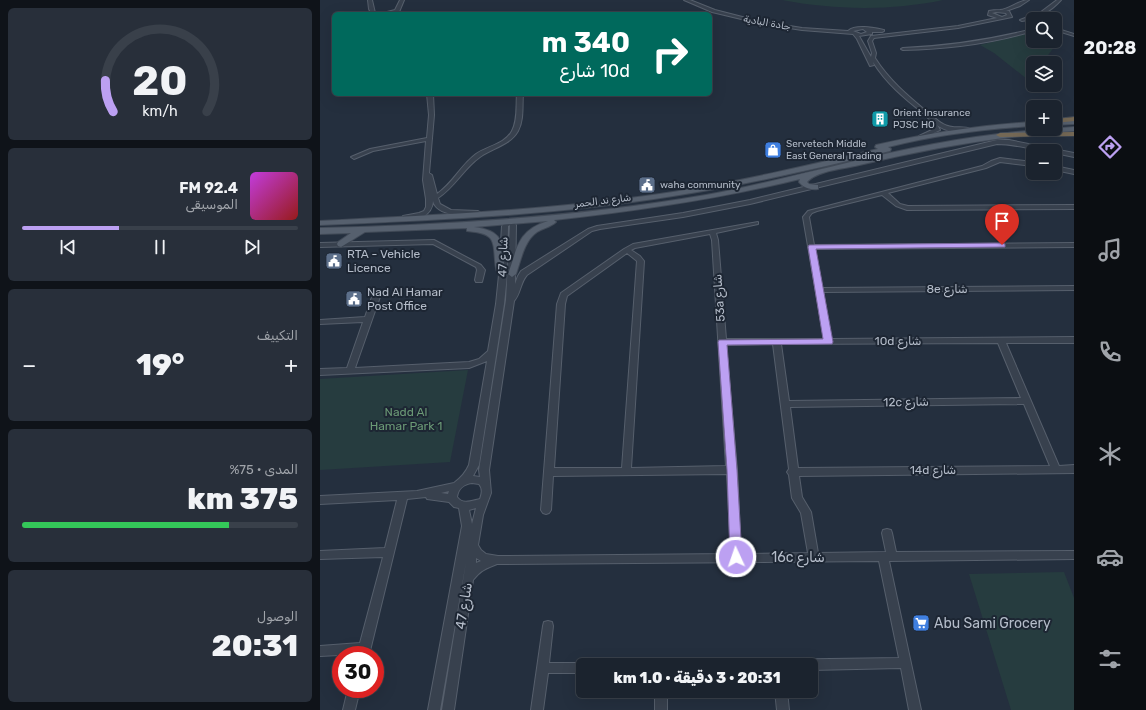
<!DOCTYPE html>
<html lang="ar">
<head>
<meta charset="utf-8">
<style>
	:root { --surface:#1b232e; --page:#282f3a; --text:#f1f3f6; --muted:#a0a4aa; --line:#39404a; --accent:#bca0f2 }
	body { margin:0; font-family:Rubik,Vazirmatn,sans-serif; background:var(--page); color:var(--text); direction:rtl; height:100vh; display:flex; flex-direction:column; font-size:15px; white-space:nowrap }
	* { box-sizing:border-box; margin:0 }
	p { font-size:13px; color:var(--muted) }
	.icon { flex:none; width:22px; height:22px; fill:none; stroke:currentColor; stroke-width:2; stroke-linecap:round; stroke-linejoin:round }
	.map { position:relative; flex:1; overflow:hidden; direction:ltr }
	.drawer { display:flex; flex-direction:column; gap:8px; padding:8px; background:#0f1319; width:320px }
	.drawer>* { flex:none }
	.hud { position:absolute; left:12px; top:12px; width:380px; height:84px; border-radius:6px; box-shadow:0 4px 16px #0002,0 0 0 1px var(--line); direction:rtl; background:#00695c; color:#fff; overflow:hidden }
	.fabs { position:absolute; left:706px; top:12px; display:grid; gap:8px }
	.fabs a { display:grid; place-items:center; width:36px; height:36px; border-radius:6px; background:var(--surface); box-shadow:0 4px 16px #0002,0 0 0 1px var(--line); font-size:20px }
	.speed { position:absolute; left:12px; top:646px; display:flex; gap:8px; font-size:20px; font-weight:700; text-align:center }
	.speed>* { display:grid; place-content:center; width:52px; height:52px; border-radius:50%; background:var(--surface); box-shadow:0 4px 16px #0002,0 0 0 1px var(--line); line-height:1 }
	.speed .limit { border:6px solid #d22; background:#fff; color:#111 }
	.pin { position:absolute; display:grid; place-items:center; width:34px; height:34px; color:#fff; margin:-41px -17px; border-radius:50% 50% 50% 0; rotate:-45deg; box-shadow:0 0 4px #0007 }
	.pin .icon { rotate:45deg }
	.me { position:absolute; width:44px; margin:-22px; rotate:357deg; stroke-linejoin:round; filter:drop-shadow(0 0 3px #0008) }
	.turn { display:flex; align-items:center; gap:14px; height:84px; padding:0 16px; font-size:18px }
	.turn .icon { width:52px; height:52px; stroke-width:2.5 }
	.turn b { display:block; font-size:28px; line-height:34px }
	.big { font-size:30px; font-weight:800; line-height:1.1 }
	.drawer .card { flex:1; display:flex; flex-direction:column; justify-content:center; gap:6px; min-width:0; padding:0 14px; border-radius:6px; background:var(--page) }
	.drawer .dial { align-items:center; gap:0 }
	.dial svg { height:104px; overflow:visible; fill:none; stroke:var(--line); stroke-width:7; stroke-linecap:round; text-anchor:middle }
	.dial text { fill:var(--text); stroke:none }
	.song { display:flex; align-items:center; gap:12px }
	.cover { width:48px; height:48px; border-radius:6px; background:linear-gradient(135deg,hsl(290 70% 55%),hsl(0 70% 35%)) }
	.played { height:4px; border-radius:2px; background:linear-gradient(90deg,var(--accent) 35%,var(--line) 35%) }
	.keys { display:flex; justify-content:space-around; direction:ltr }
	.heat { display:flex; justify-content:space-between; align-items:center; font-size:22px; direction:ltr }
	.charge { height:6px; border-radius:3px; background:linear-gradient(90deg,#34c759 75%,var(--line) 0) }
	.trip { position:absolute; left:256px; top:658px; width:242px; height:40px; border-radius:6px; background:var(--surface); box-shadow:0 4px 16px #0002,0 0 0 1px var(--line); font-weight:800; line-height:40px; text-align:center; direction:rtl }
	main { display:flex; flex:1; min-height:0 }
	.dock { display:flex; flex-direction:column; width:72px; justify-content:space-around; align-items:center; background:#0b0e12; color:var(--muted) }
	.dock .icon { width:28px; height:28px }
	.dock .on { color:var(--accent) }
	.dock b { font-size:18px; color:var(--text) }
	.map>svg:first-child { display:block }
	.green { fill:#263c3f }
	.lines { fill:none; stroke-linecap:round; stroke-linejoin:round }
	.minor-casing { stroke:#565f6c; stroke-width:2 }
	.major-casing { stroke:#414a57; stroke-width:2 }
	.highway-casing { stroke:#434c59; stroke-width:1 }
	.minor { fill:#38414e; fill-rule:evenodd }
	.major { fill:#56606e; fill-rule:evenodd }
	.highway { fill:#746855; fill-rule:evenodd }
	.route { fill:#bca0f2; stroke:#7a689d }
	.labels { text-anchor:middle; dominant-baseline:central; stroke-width:4; stroke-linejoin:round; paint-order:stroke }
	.far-street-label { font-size:10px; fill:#b4bcc9; stroke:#1d2633 }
	.far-poi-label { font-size:10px; fill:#b4bcc9; stroke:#1d2633; text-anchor:start }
	.poi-label { font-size:12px; fill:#b4bcc9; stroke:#1d2633; text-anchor:start }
	.street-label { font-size:12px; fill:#b4bcc9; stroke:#1d2633 }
	.park-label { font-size:12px; fill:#6b9a76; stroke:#1d2633 }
	.near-street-label { font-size:14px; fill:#b4bcc9; stroke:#1d2633 }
	.near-poi-label { font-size:14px; fill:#b4bcc9; stroke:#1d2633; text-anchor:start }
</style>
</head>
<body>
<main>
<nav class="dock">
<b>20:28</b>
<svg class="icon on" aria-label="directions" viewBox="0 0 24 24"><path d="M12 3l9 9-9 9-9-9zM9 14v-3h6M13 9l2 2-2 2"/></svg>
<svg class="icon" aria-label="music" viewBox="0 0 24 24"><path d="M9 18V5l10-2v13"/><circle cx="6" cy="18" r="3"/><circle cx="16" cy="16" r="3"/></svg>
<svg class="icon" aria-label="phone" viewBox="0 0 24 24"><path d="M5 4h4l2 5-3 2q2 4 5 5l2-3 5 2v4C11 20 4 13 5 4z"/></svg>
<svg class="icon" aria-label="climate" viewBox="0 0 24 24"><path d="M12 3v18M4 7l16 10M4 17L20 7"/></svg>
<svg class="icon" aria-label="car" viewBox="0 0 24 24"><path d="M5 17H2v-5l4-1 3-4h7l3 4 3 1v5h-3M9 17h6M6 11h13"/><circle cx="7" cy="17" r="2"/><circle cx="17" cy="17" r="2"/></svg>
<svg class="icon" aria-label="filters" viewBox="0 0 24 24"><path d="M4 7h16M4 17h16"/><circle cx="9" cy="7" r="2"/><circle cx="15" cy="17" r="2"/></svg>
</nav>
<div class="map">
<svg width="754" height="710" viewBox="0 0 754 710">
	<rect width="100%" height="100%" fill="#242f3e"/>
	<!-- green -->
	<path class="green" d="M 462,0 L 623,0 C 571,11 514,10 462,0 Z
		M 708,33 L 713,36 L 713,41 L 724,41 L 735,46 L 722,63 L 713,63 L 713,73 L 707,79 L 674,53 L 660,45 Z
		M 148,370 L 130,462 L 0,470 L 0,379 Z
		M 744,572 L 754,598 L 754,710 L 691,710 L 649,574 Z"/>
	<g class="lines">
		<!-- minor casing -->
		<g class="minor-casing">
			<path id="minor" d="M 48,0 L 52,0 L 55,13 L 51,13 L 49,9 Z
				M 80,0 L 84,0 L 79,12 L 59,14 L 75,10 Z
				M 364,0 L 370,0 L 395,10 L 438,21 L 482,28 L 528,31 C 536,24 554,28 564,30 L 564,31 L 562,32 L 552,32 L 552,34 L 539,36 L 551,57 L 552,53 L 548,41 L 551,36 L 638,26 L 677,18 L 668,15 L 669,11 C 673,10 676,10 680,10 C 690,9 699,0 709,0 L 700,6 L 686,11 L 689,11 L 692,17 L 638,28 L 554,38 L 552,41 L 556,53 L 555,58 C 569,80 587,95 606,111 C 612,115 617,121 623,124 C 633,130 644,125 650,129 C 642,134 628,132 620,127 C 614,124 608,118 603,113 C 584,98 566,83 553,62 L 554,65 L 550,66 L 537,39 L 533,34 L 482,30 L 438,23 L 392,12 ZM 676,12 L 686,13 L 687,15 L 682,17 L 672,13 ZM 543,29 L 547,32 L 541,34 L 533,31 Z
				M 737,0 L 741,0 C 731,11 717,19 702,21 L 700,20 L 721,12 Z
				M 735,28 L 754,34 L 754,36 L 735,30 Z
				M 713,29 L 713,31 C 670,44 627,49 583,50 L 581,49 L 583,48 C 628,46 670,40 713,29 Z
				M 107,94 L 113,94 L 114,115 L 109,173 L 112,175 L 117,194 C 133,183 141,165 156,154 C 168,146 185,144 192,131 C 198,120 196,105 197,94 L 203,94 C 202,106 204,120 198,131 C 190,145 173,148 160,157 C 144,168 135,187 118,198 L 120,204 L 131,210 L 158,211 L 161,213 L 160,214 C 148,216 117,217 113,201 C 112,217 96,221 83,218 L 83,216 L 99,213 L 104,211 L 106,207 L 106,199 L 103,180 L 106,141 L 53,151 L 34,159 L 31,157 L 50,149 L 107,138 L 109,115 Z
				M 609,122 C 614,121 618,126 620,130 L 603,138 L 599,138 L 599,136 L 614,129 L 608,123 Z
				M 677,140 L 689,140 L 754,153 L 754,157 L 735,153 L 735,151 C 715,151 697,144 677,144 L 430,204 L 363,217 L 280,229 L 272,231 L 207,275 C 200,283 201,293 194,301 L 169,470 L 171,493 L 163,515 L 158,545 L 161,550 L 166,554 L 178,556 L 411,554 L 407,474 L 233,476 L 231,510 L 229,513 L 226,514 L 223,513 L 221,510 L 237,304 L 241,293 L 304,249 L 313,244 L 438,222 L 438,224 L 396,233 L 398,240 L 406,339 L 504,339 L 483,217 L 488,211 L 662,166 L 671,161 L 680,158 L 713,162 L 713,166 L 680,162 L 666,168 L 568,193 L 580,204 L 588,206 L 754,205 L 754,209 L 587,210 L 576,206 L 562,195 L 497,211 L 492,213 L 489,217 L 494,245 L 754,243 L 754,247 L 495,249 L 502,288 L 754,286 L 754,290 L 503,292 L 511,339 L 754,337 L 754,343 L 686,343 L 739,466 L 754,465 L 754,473 L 479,476 L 482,497 L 491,512 L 498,553 L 566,552 L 562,533 L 563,530 L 567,529 L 571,530 L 572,533 L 576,552 L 754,551 L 754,559 L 569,561 L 601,710 L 589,710 L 581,668 L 491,670 L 491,665 L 432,665 L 434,661 L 438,660 L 579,658 L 559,561 L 177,564 C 165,569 161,570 153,580 L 134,710 L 122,710 L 146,562 L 120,710 L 108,710 L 142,526 L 139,508 L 134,507 L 129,502 L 107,499 L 106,497 L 87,499 L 49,655 L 37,655 L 38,654 L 0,656 L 0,646 L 40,643 L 63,557 L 0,559 L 0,551 L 65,548 L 77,500 L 0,504 L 0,496 L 97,491 L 134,483 C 141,478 146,472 149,465 L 167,361 L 149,368 L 0,375 L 0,369 L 27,368 L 43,322 L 0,324 L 0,320 L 45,317 L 53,294 L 54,292 L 60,292 L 61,294 L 35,368 L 149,362 L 159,359 L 168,351 L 176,304 L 179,275 L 182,226 L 188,220 L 192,220 L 196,225 L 195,284 L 198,276 L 201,271 L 268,229 L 277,226 L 363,213 L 430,200 ZM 190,225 L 186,300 L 159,470 L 160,477 L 153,476 L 159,465 L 184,304 L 187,275 L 188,226 ZM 390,234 L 392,240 L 406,466 L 311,468 L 324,261 L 320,256 L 311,250 L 315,248 ZM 307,253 L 317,261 L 302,468 L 234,468 L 245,304 L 247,296 ZM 678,343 L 701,398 L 469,401 L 461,344 ZM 453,344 L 469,469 L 467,472 L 469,475 L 472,498 L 481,513 L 488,553 L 421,554 L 417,470 L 406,345 ZM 704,404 L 730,466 L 478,468 L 470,407 ZM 152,483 L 159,484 C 163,489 162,493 160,499 C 151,501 143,505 137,497 C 138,489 144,484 152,483 ZM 129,491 L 128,494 L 121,493 ZM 156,508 L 152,524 L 149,510 ZM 156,558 L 161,561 L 156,563 Z
				M 735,166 L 754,170 L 754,174 L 735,170 Z
				M 114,240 L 161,265 L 165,270 L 162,282 L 156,282 L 155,280 L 157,270 L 156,267 L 113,244 L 0,247 L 0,243 Z
				M 228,621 L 232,622 L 233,626 L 229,663 L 263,663 L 267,665 L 263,665 L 263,673 L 228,673 L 223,710 L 211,710 L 223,626 L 224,622 Z
				M 28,689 L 40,689 L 35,710 L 23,710 Z
				M 335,691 L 347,691 L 347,710 L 335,710 Z
				M 455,691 L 467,691 L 469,710 L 457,710 Z"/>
		</g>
		<!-- major casing -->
		<g class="major-casing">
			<path id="major" d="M 754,120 L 754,124 L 735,125 L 735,121 Z
				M 713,122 L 713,126 C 664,129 615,135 568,147 L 571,149 L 570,151 C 498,168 426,185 353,196 C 236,215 118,220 0,225 L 0,221 C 118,215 237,210 353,192 C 422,181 490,165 558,149 L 555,147 L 556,145 C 608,133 660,125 713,122 Z
				M 754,127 L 754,131 C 680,136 608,148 535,166 C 521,169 497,171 487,182 L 489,184 L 498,185 L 498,189 C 490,190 484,188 479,182 L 480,179 C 399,199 317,211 234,220 L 236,222 C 231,227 223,228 217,232 C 204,241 201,260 196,274 L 192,277 L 188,274 C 198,247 197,231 228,221 L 154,227 C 191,232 178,248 187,275 L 183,278 C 170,274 179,245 169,237 C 163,232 154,232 147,231 L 147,228 L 45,232 L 21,247 L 18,246 L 17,244 L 18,242 L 31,233 L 0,234 L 0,228 C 129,225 258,217 386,195 C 462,181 537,158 614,144 C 660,135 708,130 754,127 Z"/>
		</g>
		<!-- highway casing -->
		<g class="highway-casing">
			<path id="highway" d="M 754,117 L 754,121 L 735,123 L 735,119 Z
				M 754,132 L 754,136 L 680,137 L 676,135 L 680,133 Z"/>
		</g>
		<!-- minor -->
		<use href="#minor" class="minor"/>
		<!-- major -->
		<use href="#major" class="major"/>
		<!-- highway -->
		<use href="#highway" class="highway"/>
	</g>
	<!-- route -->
	<path class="route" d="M 682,243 L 685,244 L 685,247 L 496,249 L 513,342 L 512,344 L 407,345 L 417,470 L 422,557 L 420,561 L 416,562 L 412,561 L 410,557 L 407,470 L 398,342 L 399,340 L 503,339 L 488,247 L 489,245 Z"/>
	<!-- icons -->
	<defs>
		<g id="building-square" transform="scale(0.9)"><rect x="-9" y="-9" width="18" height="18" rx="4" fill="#0f9aa8" stroke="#1d2633"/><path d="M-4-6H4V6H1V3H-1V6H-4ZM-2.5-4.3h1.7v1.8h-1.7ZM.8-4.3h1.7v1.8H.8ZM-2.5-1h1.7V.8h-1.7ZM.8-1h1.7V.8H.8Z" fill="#fff"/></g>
		<g id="shop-square" transform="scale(0.9)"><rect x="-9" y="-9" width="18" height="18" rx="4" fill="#3f7fe0" stroke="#1d2633"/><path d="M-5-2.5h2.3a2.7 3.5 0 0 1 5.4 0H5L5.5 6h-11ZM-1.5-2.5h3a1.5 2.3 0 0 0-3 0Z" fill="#fff"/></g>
		<g id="civic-square" transform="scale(0.9)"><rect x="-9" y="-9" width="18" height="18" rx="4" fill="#5c6f8a" stroke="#1d2633"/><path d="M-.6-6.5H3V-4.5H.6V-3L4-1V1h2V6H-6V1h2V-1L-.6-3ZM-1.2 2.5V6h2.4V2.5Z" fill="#fff"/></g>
		<g id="supermarket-square" transform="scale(0.9)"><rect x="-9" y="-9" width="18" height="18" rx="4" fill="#3f7fe0" stroke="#1d2633"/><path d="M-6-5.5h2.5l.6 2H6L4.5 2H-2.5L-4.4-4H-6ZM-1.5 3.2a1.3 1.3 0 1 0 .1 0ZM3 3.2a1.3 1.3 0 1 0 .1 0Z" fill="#fff"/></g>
	</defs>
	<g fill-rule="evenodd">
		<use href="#building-square" x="560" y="119"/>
		<use href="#shop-square" x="453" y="150"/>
		<use href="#civic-square" x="327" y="185"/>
		<use href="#civic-square" x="14" y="261"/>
		<use href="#civic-square" x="34" y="299"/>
		<use href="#supermarket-square" x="601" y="623"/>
	</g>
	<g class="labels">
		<!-- far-street labels -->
		<g class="far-street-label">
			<text transform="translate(447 23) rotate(10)">جادة البادية</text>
			<text transform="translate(283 201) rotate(-7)">شارع ند الحمر</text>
		</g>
		<!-- far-poi labels -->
		<g class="far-poi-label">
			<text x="573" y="113">Orient Insurance<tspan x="573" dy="12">PJSC HO</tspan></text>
			<text x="466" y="144">Servetech Middle<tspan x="466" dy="12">East General Trading</tspan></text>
			<text x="340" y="185">waha community</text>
		</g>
		<!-- poi labels -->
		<g class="poi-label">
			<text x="27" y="254">RTA - Vehicle<tspan x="27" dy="14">Licence</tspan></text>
			<text x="47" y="292">Nad Al Hamar<tspan x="47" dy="14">Post Office</tspan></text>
		</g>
		<!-- street labels -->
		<g class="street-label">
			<text transform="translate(183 257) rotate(-88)">شارع 47</text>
			<text x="627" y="289">8e شارع</text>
			<text transform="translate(399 298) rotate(-94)">53a شارع</text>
			<text x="578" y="341">10d شارع</text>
			<text transform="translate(586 402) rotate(-1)">12c شارع</text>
			<text x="613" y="470">14d شارع</text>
		</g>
		<!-- park labels -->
		<g class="park-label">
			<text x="86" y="412">Nadd Al<tspan x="86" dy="14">Hamar Park 1</tspan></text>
		</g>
		<!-- near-street labels -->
		<g class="near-street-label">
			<text x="478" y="557">16c شارع</text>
			<text transform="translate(144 606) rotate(-81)">شارع 47</text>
		</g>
		<!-- near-poi labels -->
		<g class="near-poi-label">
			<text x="614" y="623">Abu Sami Grocery</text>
		</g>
	</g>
</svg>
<div class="fabs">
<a><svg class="icon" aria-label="search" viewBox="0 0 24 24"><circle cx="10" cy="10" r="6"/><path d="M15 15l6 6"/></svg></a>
<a><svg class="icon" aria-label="layers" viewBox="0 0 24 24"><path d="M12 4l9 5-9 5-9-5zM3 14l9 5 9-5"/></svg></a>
<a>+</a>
<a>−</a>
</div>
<div class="speed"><div class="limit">30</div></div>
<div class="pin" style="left:682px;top:245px;background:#d93025"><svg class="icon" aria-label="arrive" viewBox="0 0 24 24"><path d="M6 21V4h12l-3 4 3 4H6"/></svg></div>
<svg class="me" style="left:416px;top:557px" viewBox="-20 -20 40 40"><circle r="17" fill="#bca0f2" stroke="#fff" stroke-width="3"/><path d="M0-11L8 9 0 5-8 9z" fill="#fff"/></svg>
<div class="trip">20:31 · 3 دقيقة · 1.0 km</div>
<div class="hud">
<div class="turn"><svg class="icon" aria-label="right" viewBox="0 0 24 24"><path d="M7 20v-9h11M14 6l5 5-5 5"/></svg><div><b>340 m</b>10d شارع</div></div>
</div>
</div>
<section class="drawer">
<div class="card dial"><svg viewBox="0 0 100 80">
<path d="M14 69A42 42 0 1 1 86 69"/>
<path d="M14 69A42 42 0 0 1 8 45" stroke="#bca0f2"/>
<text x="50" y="56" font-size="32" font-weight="700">20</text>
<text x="50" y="72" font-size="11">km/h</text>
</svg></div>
<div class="card">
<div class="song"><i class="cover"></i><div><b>92.4 FM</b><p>الموسيقى</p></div></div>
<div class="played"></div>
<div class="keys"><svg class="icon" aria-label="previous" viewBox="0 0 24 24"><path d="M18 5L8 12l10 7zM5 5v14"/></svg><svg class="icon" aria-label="pause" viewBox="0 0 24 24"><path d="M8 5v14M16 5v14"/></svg><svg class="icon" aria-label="next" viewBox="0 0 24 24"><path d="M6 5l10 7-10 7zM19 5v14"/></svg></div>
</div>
<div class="card"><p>التكييف</p>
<div class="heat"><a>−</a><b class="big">19°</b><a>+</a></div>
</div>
<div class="card"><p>المدى · 75%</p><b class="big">375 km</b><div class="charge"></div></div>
<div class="card"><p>الوصول</p><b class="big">20:31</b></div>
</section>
</main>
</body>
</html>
